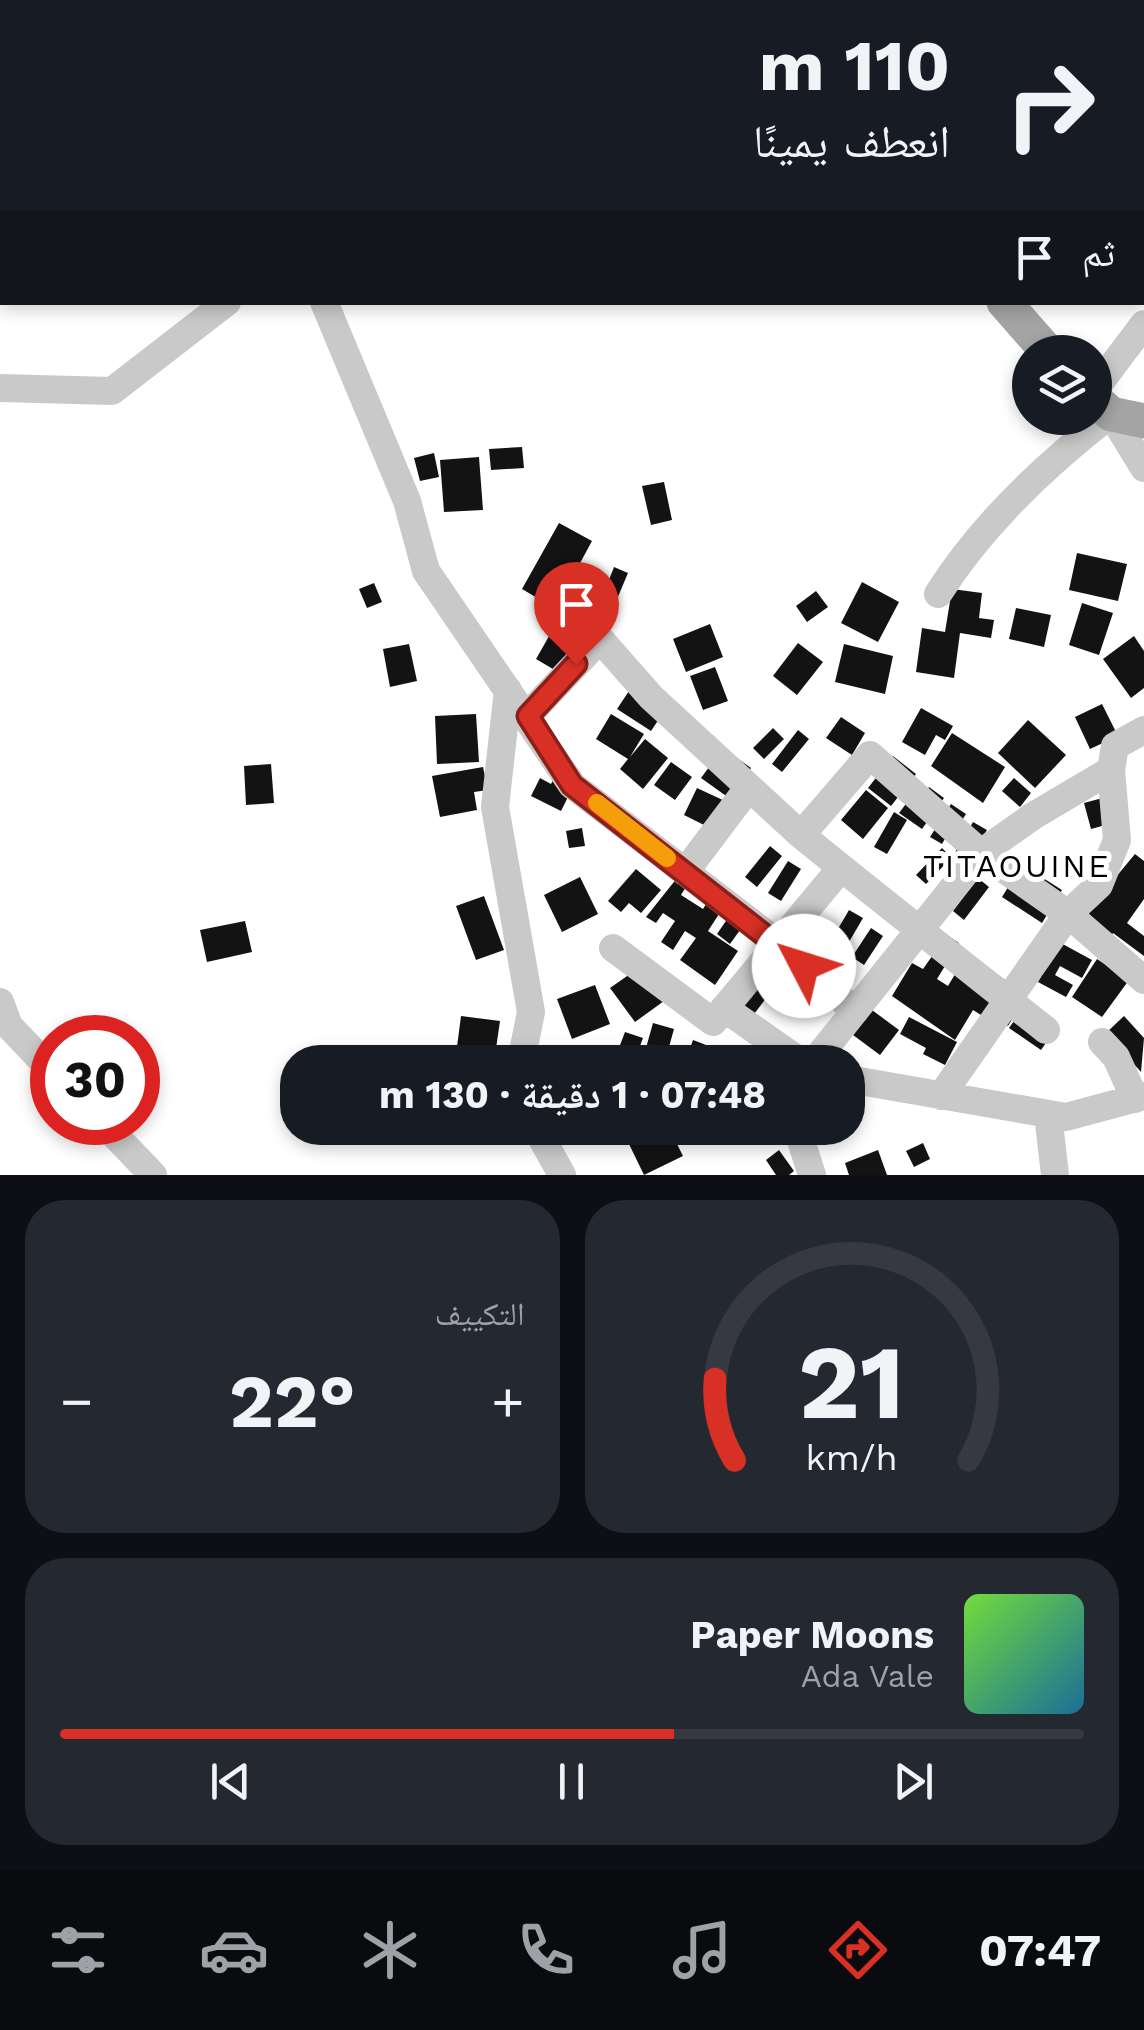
<!DOCTYPE html>
<html lang="ar">
<head>
<meta charset="utf-8">
<style>
	:root { --surface:#171b24; --page:#242831; --text:#f1f3f6; --muted:#9ea1a6; --line:#363941; --accent:#d93025 }
	body { margin:0; font-family:"Work Sans","Noto Naskh Arabic",sans-serif; background:var(--page); color:var(--text); direction:rtl; height:100vh; display:flex; flex-direction:column; font-size:38px; white-space:nowrap }
	* { box-sizing:border-box; margin:0 }
	p { font-size:32px; color:var(--muted) }
	.icon { flex:none; width:55px; height:55px; fill:none; stroke:currentColor; stroke-width:2; stroke-linecap:round; stroke-linejoin:round }
	.map { position:relative; height:1175px; overflow:hidden; direction:ltr }
	.panel { display:flex; flex-direction:column; gap:25px; padding:25px; background:#0d0f14; flex:1 }
	.panel>* { flex:none }
	.guide { position:absolute; left:0px; top:0px; width:1145px; height:305px; box-shadow:0 5px 15px #0003; direction:rtl; background:#171b24; color:var(--text); overflow:hidden }
	.controls { position:absolute; left:1012px; top:335px; display:grid; gap:20px }
	.controls a { display:grid; place-items:center; width:100px; height:100px; border-radius:50%; background:var(--surface); box-shadow:0 5px 15px #0003; font-size:50px }
	.speed { position:absolute; left:30px; top:1015px; display:flex; gap:20px; font-size:50px; font-weight:700; text-align:center }
	.speed>* { display:grid; place-content:center; width:130px; height:130px; border-radius:50%; background:var(--surface); box-shadow:0 5px 15px #0003; line-height:1 }
	.speed .limit { border:15px solid #d22; background:#fff; color:#111 }
	.pin { position:absolute; display:grid; place-items:center; width:85px; height:85px; color:#fff; margin:-102px -42px; border-radius:50% 50% 50% 0; rotate:-45deg; box-shadow:0 0 10px #0007 }
	.pin .icon { rotate:45deg }
	.me { position:absolute; width:110px; margin:-55px; rotate:310deg; stroke-linejoin:round; filter:drop-shadow(0 0 8px #0008) }
	.turn { display:flex; align-items:center; gap:35px; height:210px; padding:0 30px; font-size:45px }
	.turn .icon { width:130px; height:130px; stroke-width:2.5 }
	.turn b { display:block; font-size:70px; line-height:85px }
	.then { display:flex; align-items:center; height:95px; padding:0 30px; background:#0003; gap:20px; font-size:38px }
	.big { font-size:75px; font-weight:700; line-height:1.1 }
	.panel .widget { flex:1; display:flex; flex-direction:column; justify-content:center; gap:15px; min-width:0; padding:0 35px; border-radius:40px; background:var(--page) }
	.panel .dial { align-items:center; gap:0 }
	.dial svg { height:260px; overflow:visible; fill:none; stroke:var(--line); stroke-width:7; stroke-linecap:round; text-anchor:middle }
	.dial text { fill:var(--text); stroke:none }
	.song { display:flex; align-items:center; gap:30px }
	.cover { width:120px; height:120px; border-radius:15px; background:linear-gradient(135deg,hsl(100 70% 55%),hsl(200 70% 35%)) }
	.played { height:10px; border-radius:5px; background:linear-gradient(90deg,var(--accent) 60%,var(--line) 60%) }
	.keys { display:flex; justify-content:space-around; direction:ltr }
	.heat { display:flex; justify-content:space-between; align-items:center; font-size:55px; direction:ltr }
	.panel .tiles { flex:1; display:grid; gap:25px; grid-template-columns:1fr 1fr }
	.widget:last-child { grid-column:span 2 }
	.trip { position:absolute; left:280px; top:1045px; width:585px; height:100px; border-radius:40px; background:var(--surface); box-shadow:0 5px 15px #0003; font-weight:700; line-height:100px; text-align:center; direction:rtl }
	.dock { display:flex; height:160px; justify-content:space-around; align-items:center; background:#090b0e; color:var(--muted) }
	.dock .icon { width:70px; height:70px }
	.dock .current { color:var(--accent) }
	.dock b { font-size:45px; color:var(--text) }
	.map>svg:first-child { display:block }
	.building { fill:#131313 }
	.lines { fill:none; stroke-linecap:round; stroke-linejoin:round }
	.minor { stroke:#c9c9c9; stroke-width:28 }
	.major { stroke:#a4a4a4; stroke-width:35 }
	.route-casing { stroke:#8d1f18; stroke-width:25 }
	.route { stroke:#d93025; stroke-width:18 }
	.slow { stroke:#f59e0b; stroke-width:18 }
	.labels { text-anchor:middle; dominant-baseline:central; stroke-width:10; stroke-linejoin:round; paint-order:stroke }
	.quarter-label { font-size:32px; letter-spacing:2.5px; fill:#000; stroke:#fff }
</style>
</head>
<body>
<div class="map">
<svg width="1144" height="1175" viewBox="0 0 1144 1175">
	<rect width="100%" height="100%" fill="#fff"/>
	<!-- building -->
	<path class="building" d="M 522,447 L 524,468 L 491,470 L 489,449 Z
		M 434,453 L 439,477 L 420,481 L 414,458 Z
		M 479,457 L 483,510 L 444,512 L 440,460 Z
		M 664,482 L 672,520 L 651,525 L 642,486 Z
		M 559,523 L 592,541 L 579,565 L 591,572 L 572,606 L 564,602 L 555,619 L 535,608 L 539,599 L 522,589 Z
		M 1077,553 L 1127,564 L 1118,601 L 1069,590 Z
		M 614,567 L 628,573 L 617,599 L 604,593 Z
		M 862,582 L 899,602 L 878,642 L 841,623 Z
		M 374,583 L 382,602 L 367,608 L 359,589 Z
		M 952,589 L 982,593 L 979,618 L 994,620 L 991,638 L 960,633 L 954,678 L 916,672 L 922,628 L 945,632 Z
		M 816,591 L 828,607 L 807,622 L 796,606 Z
		M 597,603 L 612,611 L 596,642 L 581,634 Z
		M 1082,603 L 1113,613 L 1099,655 L 1069,645 Z
		M 1016,608 L 1051,615 L 1044,647 L 1009,639 Z
		M 556,624 L 595,647 L 575,682 L 536,659 Z
		M 710,624 L 723,657 L 686,672 L 673,639 Z
		M 1134,636 L 1144,651 L 1144,688 L 1131,698 L 1103,659 Z
		M 798,643 L 823,662 L 797,695 L 773,676 Z
		M 409,644 L 417,681 L 390,687 L 383,649 Z
		M 844,644 L 893,656 L 885,694 L 835,682 Z
		M 715,667 L 728,701 L 703,710 L 690,676 Z
		M 635,682 L 669,704 L 651,731 L 617,709 Z
		M 1102,704 L 1118,736 L 1090,749 L 1075,717 Z
		M 921,708 L 953,726 L 945,740 L 936,735 L 925,755 L 902,742 Z
		M 476,714 L 479,762 L 437,764 L 435,716 Z
		M 611,714 L 644,734 L 630,757 L 645,739 L 668,758 L 643,789 L 620,769 L 628,759 L 596,739 Z
		M 841,717 L 865,733 L 852,755 L 826,738 Z
		M 1028,720 L 1066,755 L 1035,788 L 998,753 Z
		M 773,728 L 784,739 L 764,759 L 753,748 Z
		M 798,730 L 809,739 L 782,772 L 772,764 Z
		M 952,733 L 1005,767 L 983,803 L 931,766 Z
		M 723,748 L 751,768 L 729,798 L 701,778 Z
		M 893,756 L 916,774 L 891,806 L 868,788 Z
		M 671,762 L 692,777 L 675,800 L 654,785 Z
		M 271,764 L 274,803 L 246,805 L 244,766 Z
		M 483,767 L 488,790 L 474,792 L 477,810 L 440,817 L 432,776 Z
		M 559,769 L 577,779 L 561,811 L 531,796 L 540,778 L 551,784 Z
		M 1014,778 L 1031,793 L 1020,807 L 1002,791 Z
		M 929,787 L 944,798 L 922,829 L 899,813 L 912,796 L 919,801 Z
		M 697,788 L 727,802 L 714,830 L 684,815 Z
		M 866,790 L 888,808 L 863,839 L 841,820 Z
		M 1117,794 L 1124,820 L 1091,829 L 1084,803 Z
		M 951,804 L 966,814 L 959,825 L 968,831 L 973,822 L 987,830 L 963,868 L 951,858 L 926,884 L 916,875 L 942,848 L 952,858 L 959,845 L 946,837 L 942,844 L 930,837 Z
		M 894,812 L 907,820 L 887,854 L 874,847 Z
		M 582,828 L 585,846 L 569,848 L 566,831 Z
		M 770,846 L 782,856 L 757,887 L 745,877 Z
		M 1135,854 L 1144,861 L 1144,899 L 1127,923 L 1144,936 L 1144,956 L 1113,933 L 1108,941 L 1086,913 Z
		M 788,861 L 801,869 L 781,901 L 768,893 Z
		M 636,869 L 661,890 L 641,913 L 629,903 L 621,912 L 608,901 Z
		M 1032,871 L 1062,890 L 1042,923 L 1002,897 L 1010,884 L 1020,890 Z
		M 681,873 L 691,879 L 681,895 L 703,909 L 718,885 L 732,894 L 708,931 L 738,951 L 715,985 L 680,960 L 696,938 L 685,931 L 673,950 L 661,942 L 675,921 L 663,913 L 656,923 L 646,917 Z
		M 580,877 L 598,914 L 562,932 L 544,895 Z
		M 978,878 L 989,887 L 964,920 L 953,911 Z
		M 484,896 L 504,950 L 476,960 L 456,906 Z
		M 739,902 L 753,912 L 730,944 L 717,934 Z
		M 849,910 L 863,918 L 842,954 L 828,946 Z
		M 245,921 L 252,952 L 207,962 L 200,930 Z
		M 871,928 L 883,936 L 864,965 L 852,957 Z
		M 947,935 L 959,943 L 937,979 L 948,986 L 967,954 L 1011,984 L 1016,1013 L 1008,1026 L 985,1011 L 989,1020 L 973,1010 L 955,1040 L 892,996 L 912,963 L 923,969 Z
		M 1059,942 L 1092,960 L 1082,978 L 1060,966 L 1055,975 L 1073,985 L 1066,997 L 1038,982 Z
		M 1097,959 L 1129,980 L 1102,1017 L 1072,997 Z
		M 640,967 L 664,1001 L 635,1022 L 610,988 Z
		M 823,967 L 835,978 L 808,1009 L 796,999 Z
		M 765,975 L 777,984 L 751,1018 L 740,1009 Z
		M 595,985 L 610,1024 L 572,1039 L 557,999 Z
		M 872,1010 L 899,1030 L 880,1055 L 853,1035 Z
		M 1021,1011 L 1053,1033 L 1041,1050 L 1009,1028 Z
		M 461,1016 L 500,1021 L 494,1062 L 455,1062 Z
		M 1124,1016 L 1144,1038 L 1141,1072 L 1106,1033 Z
		M 909,1017 L 957,1042 L 945,1065 L 923,1054 L 926,1048 L 900,1034 Z
		M 653,1023 L 674,1029 L 667,1054 L 646,1048 Z
		M 625,1032 L 643,1038 L 634,1062 L 614,1061 Z
		M 693,1040 L 706,1045 L 700,1062 L 685,1062 Z
		M 848,1096 L 863,1102 L 853,1128 L 848,1126 Z
		M 662,1128 L 669,1128 L 683,1156 L 644,1175 L 629,1144 Z
		M 923,1143 L 930,1159 L 914,1167 L 906,1151 Z
		M 779,1150 L 794,1171 L 789,1175 L 776,1175 L 766,1160 Z
		M 878,1150 L 887,1175 L 849,1175 L 845,1163 Z"/>
	<g class="lines">
		<!-- minor -->
		<path class="minor" d="M 31,2 L 34,0
			M 303,2 L 304,0
			M 0,73 L 2,67
			M 324,302 L 407,501 L 426,571 L 572,785 L 778,943 L 855,1011
			M 0,388 L 112,391 L 227,302
			M 1095,389 L 1144,324
			M 938,594 C 982,524 1045,465 1111,414 L 1144,468
			M 508,690 L 495,807 L 531,1012 L 521,1062
			M 527,716 L 600,639 L 651,697 L 801,835
			M 1144,730 L 1115,746 L 1111,770 L 1033,816 L 981,853 L 1068,914 L 1144,980
			M 685,872 L 749,787
			M 613,948 L 713,1022 L 841,868
			M 0,1002 L 9,1026 L 52,1071
			M 724,1008 L 801,1062
			M 1102,1042 L 1116,1057 L 1135,1099
			M 814,1062 L 981,853 L 870,755 L 801,835 C 882,901 964,965 1046,1030
			M 848,1079 L 1066,1117 L 1144,1096
			M 941,1096 L 1068,914 L 1099,885 L 1117,840 L 1111,770
			M 1048,1114 L 1055,1175
			M 102,1122 L 153,1175
			M 536,1128 L 562,1175
			M 797,1128 L 812,1175"/>
		<!-- major -->
		<path class="major" d="M 928,2 L 930,0
			M 1004,302 L 1048,352
			M 1095,400 L 1111,414 L 1144,421"/>
	</g>
	<g class="lines">
		<!-- route casing -->
		<g class="route-casing">
			<path id="route" d="M 576,664 L 528,716 L 572,785 L 804,966"/>
		</g>
		<!-- route -->
		<use href="#route" class="route"/>
		<!-- slow -->
		<path class="slow" d="M 597,803 L 667,858"/>
	</g>
	<g class="labels">
		<!-- quarter labels -->
		<g class="quarter-label">
			<text x="1017" y="866">TITAOUINE</text>
		</g>
	</g>
</svg>
<div class="controls">
<a><svg class="icon" aria-label="layers" viewBox="0 0 24 24"><path d="M12 4l9 5-9 5-9-5zM3 14l9 5 9-5"/></svg></a>
</div>
<div class="speed"><div class="limit">30</div></div>
<div class="pin" style="left:576px;top:664px;background:#d93025"><svg class="icon" aria-label="arrive" viewBox="0 0 24 24"><path d="M6 21V4h12l-3 4 3 4H6"/></svg></div>
<svg class="me" style="left:804px;top:966px" viewBox="-20 -20 40 40"><circle r="19" fill="#fff"/><path d="M0-13L10 11 0 6-10 11z" fill="#d93025"/></svg>
<div class="trip">07:48 · 1 دقيقة · 130 m</div>
<div class="guide">
<div class="turn"><svg class="icon" aria-label="right" viewBox="0 0 24 24"><path d="M7 20v-9h11M14 6l5 5-5 5"/></svg><div><b>110 m</b>انعطف يمينًا</div></div>
<div class="then">ثم<svg class="icon" aria-label="arrive" viewBox="0 0 24 24"><path d="M6 21V4h12l-3 4 3 4H6"/></svg></div>
</div>
</div>
<section class="panel">
<div class="tiles">
<div class="widget dial"><svg viewBox="0 0 100 80">
<path d="M14 69A42 42 0 1 1 86 69"/>
<path d="M14 69A42 42 0 0 1 8 44" stroke="#d93025"/>
<text x="50" y="56" font-size="32" font-weight="700">21</text>
<text x="50" y="72" font-size="11">km/h</text>
</svg></div>
<div class="widget"><p>التكييف</p>
<div class="heat"><a>−</a><b class="big">22°</b><a>+</a></div>
</div>
<div class="widget">
<div class="song"><i class="cover"></i><div><b>Paper Moons</b><p>Ada Vale</p></div></div>
<div class="played"></div>
<div class="keys"><svg class="icon" aria-label="previous" viewBox="0 0 24 24"><path d="M18 5L8 12l10 7zM5 5v14"/></svg><svg class="icon" aria-label="pause" viewBox="0 0 24 24"><path d="M8 5v14M16 5v14"/></svg><svg class="icon" aria-label="next" viewBox="0 0 24 24"><path d="M6 5l10 7-10 7zM19 5v14"/></svg></div>
</div>
</div>
</section>
<nav class="dock">
<b>07:47</b>
<svg class="icon current" aria-label="directions" viewBox="0 0 24 24"><path d="M12 3l9 9-9 9-9-9zM9 14v-3h6M13 9l2 2-2 2"/></svg>
<svg class="icon" aria-label="music" viewBox="0 0 24 24"><path d="M9 18V5l10-2v13"/><circle cx="6" cy="18" r="3"/><circle cx="16" cy="16" r="3"/></svg>
<svg class="icon" aria-label="phone" viewBox="0 0 24 24"><path d="M5 4h4l2 5-3 2q2 4 5 5l2-3 5 2v4C11 20 4 13 5 4z"/></svg>
<svg class="icon" aria-label="climate" viewBox="0 0 24 24"><path d="M12 3v18M4 7l16 10M4 17L20 7"/></svg>
<svg class="icon" aria-label="car" viewBox="0 0 24 24"><path d="M5 17H2v-5l4-1 3-4h7l3 4 3 1v5h-3M9 17h6M6 11h13"/><circle cx="7" cy="17" r="2"/><circle cx="17" cy="17" r="2"/></svg>
<svg class="icon" aria-label="filters" viewBox="0 0 24 24"><path d="M4 7h16M4 17h16"/><circle cx="9" cy="7" r="2"/><circle cx="15" cy="17" r="2"/></svg>
</nav>
</body>
</html>
